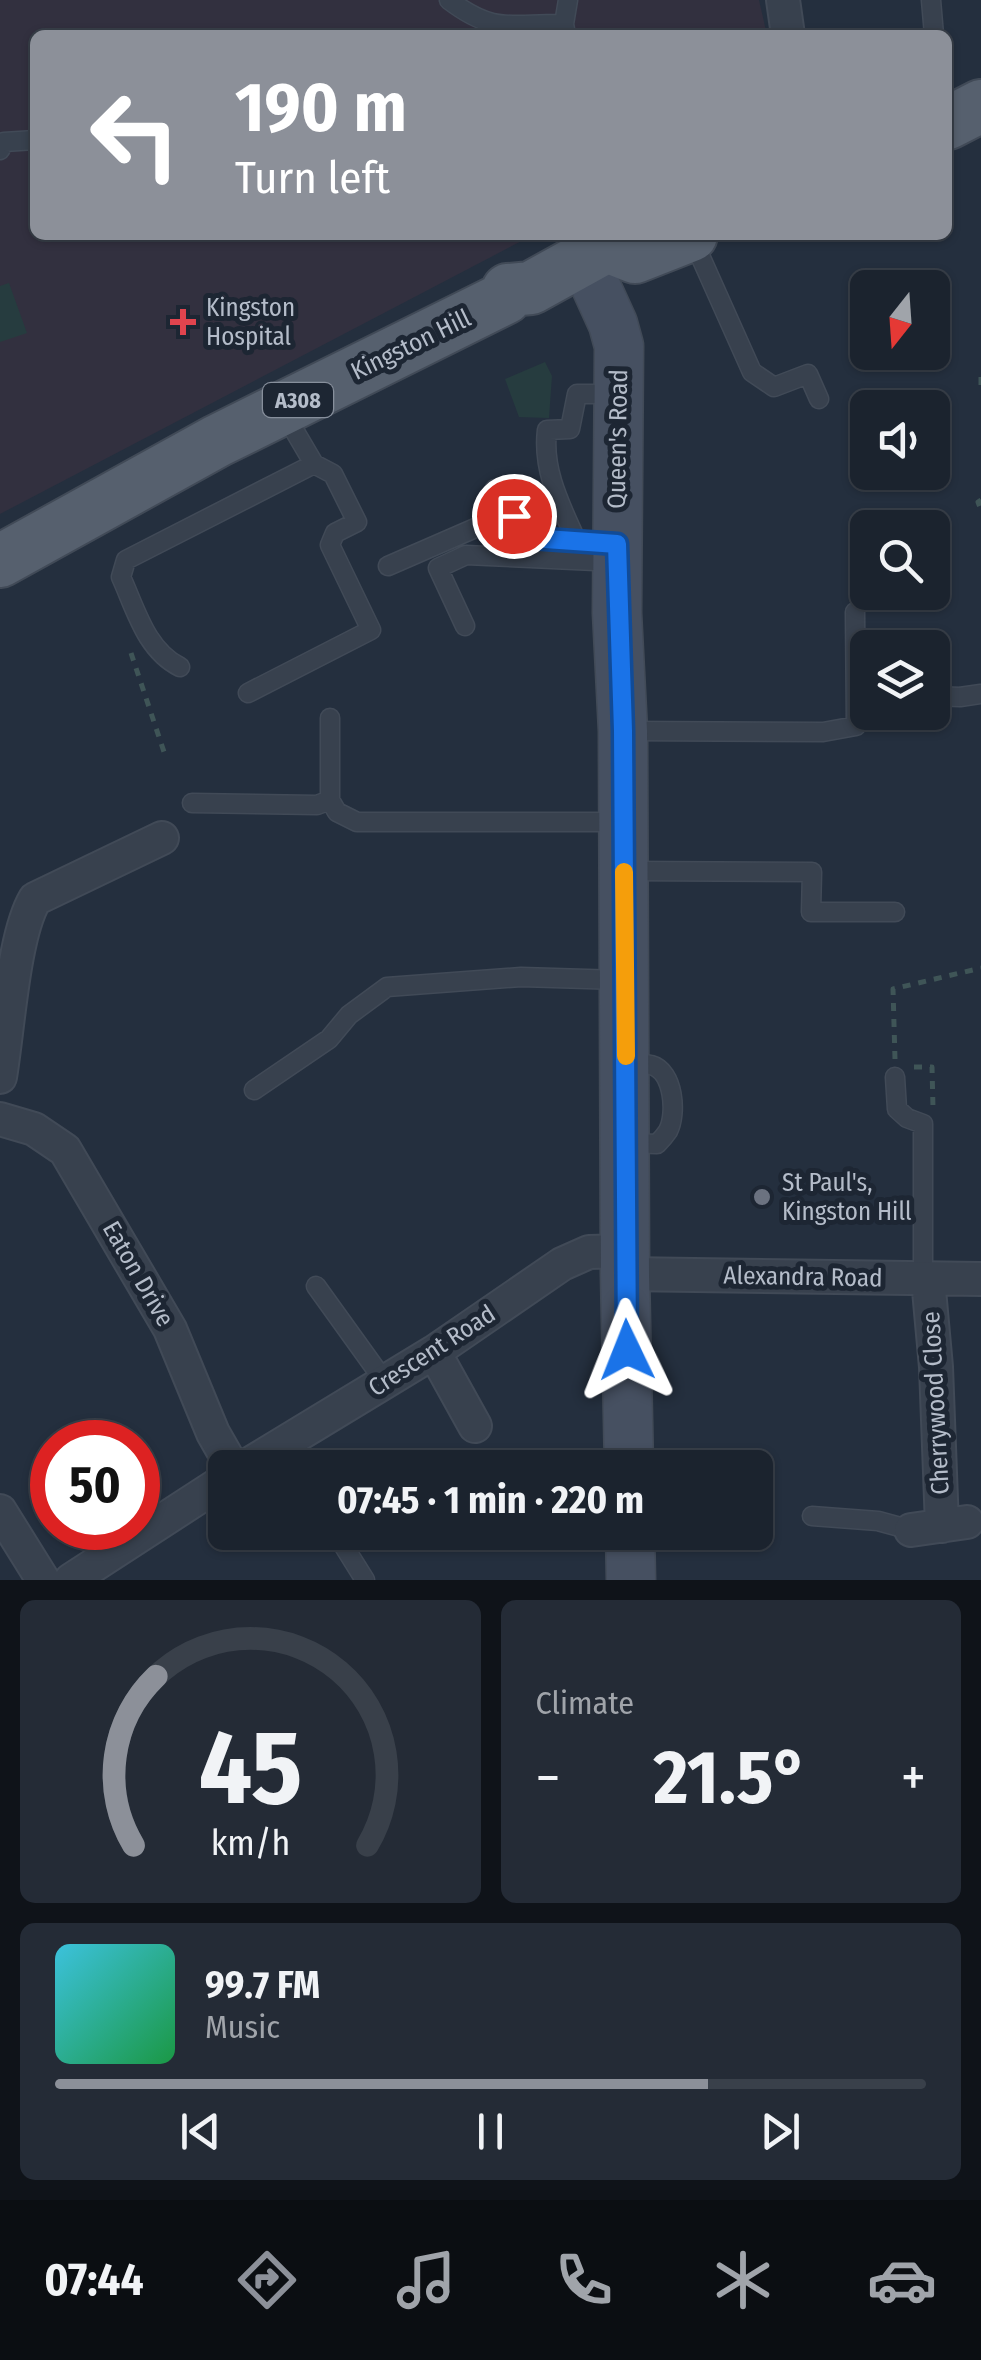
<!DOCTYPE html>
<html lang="en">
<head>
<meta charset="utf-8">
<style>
	:root { --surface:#1b232e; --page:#242b36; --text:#f1f3f6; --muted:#a0a4aa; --line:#39404a; --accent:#8c9099 }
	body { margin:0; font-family:"Fira Sans Condensed",sans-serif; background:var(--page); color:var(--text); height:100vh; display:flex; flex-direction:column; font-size:38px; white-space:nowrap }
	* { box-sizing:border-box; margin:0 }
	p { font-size:32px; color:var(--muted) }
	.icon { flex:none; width:55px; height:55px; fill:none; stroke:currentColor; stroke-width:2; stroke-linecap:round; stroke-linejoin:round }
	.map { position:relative; height:1580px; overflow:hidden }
	.panel { display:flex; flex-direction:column; gap:20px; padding:20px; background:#0f1319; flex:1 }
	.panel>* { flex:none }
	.guide { position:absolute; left:30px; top:30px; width:922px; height:210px; border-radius:15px; box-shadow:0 2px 8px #0004,0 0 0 2px var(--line); background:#8c9099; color:#fff; overflow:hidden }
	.needle { width:65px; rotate:197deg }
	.controls { position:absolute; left:850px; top:270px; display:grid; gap:20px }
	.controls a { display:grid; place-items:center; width:100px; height:100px; border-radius:15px; background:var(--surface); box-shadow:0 2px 8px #0004,0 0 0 2px var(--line); font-size:50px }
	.speed { position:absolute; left:30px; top:1420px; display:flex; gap:20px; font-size:50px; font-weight:700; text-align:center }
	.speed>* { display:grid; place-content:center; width:130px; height:130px; border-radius:50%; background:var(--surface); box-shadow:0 2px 8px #0004,0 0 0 2px var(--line); line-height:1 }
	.speed .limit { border:15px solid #d22; background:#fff; color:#111 }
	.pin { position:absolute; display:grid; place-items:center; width:85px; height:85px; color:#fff; margin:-42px; border:5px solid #fff; border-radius:50%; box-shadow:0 2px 10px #0007 }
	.me { position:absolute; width:110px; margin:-55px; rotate:358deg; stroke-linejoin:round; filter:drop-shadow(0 0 8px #0008) }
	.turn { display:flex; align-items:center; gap:35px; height:210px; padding:0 40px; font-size:45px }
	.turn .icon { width:130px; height:130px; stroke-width:2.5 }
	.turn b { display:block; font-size:70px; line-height:85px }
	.big { font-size:75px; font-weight:700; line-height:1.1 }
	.panel .widget { flex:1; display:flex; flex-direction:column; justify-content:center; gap:15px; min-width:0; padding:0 35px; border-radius:15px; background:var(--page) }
	.panel .dial { align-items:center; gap:0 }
	.dial svg { height:260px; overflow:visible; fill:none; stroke:var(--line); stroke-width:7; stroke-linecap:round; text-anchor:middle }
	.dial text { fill:var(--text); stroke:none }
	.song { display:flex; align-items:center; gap:30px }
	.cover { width:120px; height:120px; border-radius:15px; background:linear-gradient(135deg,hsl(190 70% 55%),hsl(140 70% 35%)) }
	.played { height:10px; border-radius:5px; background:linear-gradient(90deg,var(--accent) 75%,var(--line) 75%) }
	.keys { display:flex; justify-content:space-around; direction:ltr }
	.heat { display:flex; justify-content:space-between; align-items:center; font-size:55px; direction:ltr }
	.panel .tiles { flex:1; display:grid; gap:20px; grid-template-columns:1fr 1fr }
	.widget:last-child { grid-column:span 2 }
	.trip { position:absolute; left:208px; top:1450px; width:565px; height:100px; border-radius:15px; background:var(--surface); box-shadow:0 2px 8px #0004,0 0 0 2px var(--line); font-weight:700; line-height:100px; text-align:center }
	.menu { display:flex; height:160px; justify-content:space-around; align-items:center; background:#0b0e12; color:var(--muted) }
	.menu .icon { width:70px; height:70px }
	.menu .on { color:var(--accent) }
	.menu b { font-size:45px; color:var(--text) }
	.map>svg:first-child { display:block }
	.medical { fill:#32303f }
	.green { fill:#263c3f }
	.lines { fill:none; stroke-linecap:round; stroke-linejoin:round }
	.lane-casing { stroke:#414a57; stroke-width:21 }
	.street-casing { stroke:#414a57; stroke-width:36 }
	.secondary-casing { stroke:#414a57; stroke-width:51 }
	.primary-casing { stroke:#414a57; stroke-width:56 }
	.path { stroke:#3f5557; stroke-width:5; stroke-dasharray:8 8; stroke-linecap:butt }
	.lane { stroke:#38414e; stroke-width:18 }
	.street { stroke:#38414e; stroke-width:32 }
	.secondary { stroke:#465061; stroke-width:48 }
	.primary { stroke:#56606e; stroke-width:52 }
	.route-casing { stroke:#114b97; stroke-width:25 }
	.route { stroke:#1a73e8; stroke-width:18 }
	.slow { stroke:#f59e0b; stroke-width:18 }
	.health-dot { fill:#e0444e; stroke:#1d2633; stroke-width:4 }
	.worship-dot { fill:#6b7280; stroke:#1d2633; stroke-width:4 }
	.labels { text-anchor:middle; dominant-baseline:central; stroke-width:10; stroke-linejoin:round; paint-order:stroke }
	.shield { fill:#1d2633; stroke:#878f9c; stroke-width:2.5 }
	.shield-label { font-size:22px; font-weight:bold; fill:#b4bcc9 }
	.poi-label { font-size:25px; fill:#b4bcc9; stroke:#1d2633; text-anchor:start }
	.street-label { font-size:25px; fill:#b4bcc9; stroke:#1d2633 }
</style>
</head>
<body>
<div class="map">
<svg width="981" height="1580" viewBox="0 0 981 1580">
	<rect width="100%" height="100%" fill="#242f3e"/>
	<!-- medical -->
	<path class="medical" d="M 0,0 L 759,0 L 767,35 L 35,35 L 35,235 L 533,235 L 0,514 Z"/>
	<!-- green -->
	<path class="green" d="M 9,283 L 27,333 L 0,342 L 0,286 Z
		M 545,362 L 552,376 L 549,418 L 519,417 L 505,379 Z"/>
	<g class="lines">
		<!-- lane casing -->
		<g class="lane-casing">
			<path id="lane" d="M 449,0 C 495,35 511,23 564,24
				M 931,0 L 934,35
				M 566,35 L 564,24 L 568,0
				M 0,150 L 4,142 L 35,140
				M 693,240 L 752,372 L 774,387 L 808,374 L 819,399
				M 615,394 L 577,394 L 570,429 L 547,430 C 542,471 561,506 577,542 L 616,544
				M 495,489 L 531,537 L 577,542
				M 388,566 L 496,519 L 514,515
				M 465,626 L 438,568 L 466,555 L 617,562
				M 180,667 C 146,650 136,610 121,577 L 126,560 L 314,464
				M 248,693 L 371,630 L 330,545 L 335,533 L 357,522 L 333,474 L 314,464 L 284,413
				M 932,696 L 960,697 L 981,694
				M 330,718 L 330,800 L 337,812 L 357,822 L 623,822
				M 626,731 L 823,732 L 856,726 L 855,612
				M 192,803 L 317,805 L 330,800
				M 626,871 L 812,872 L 811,912 L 895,912
				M 895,1077 L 897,1109 L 907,1118 L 923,1124 L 923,1279
				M 254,1090 L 329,1039 L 349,1015 L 387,987 L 521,977 L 620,980
				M 626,1143 L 657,1144 C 659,1142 666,1134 668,1131 C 677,1114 674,1071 651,1065 C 644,1063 634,1065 626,1065
				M 316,1286 L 385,1382
				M 281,1444 L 295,1468
				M 812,1516 L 878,1521 L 911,1530
				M 335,1532 L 365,1580"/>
		</g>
		<!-- street casing -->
		<g class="street-casing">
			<path id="street" d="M 783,0 L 788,35
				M 0,1077 C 8,1031 13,936 35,899 L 162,838
				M 0,1119 L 34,1129 L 65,1150 L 170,1329 L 213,1433 L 233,1468
				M 625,1274 L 981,1279
				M 928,1279 L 936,1367 L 942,1526
				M 434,1352 L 475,1426
				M 243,1468 L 434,1352 L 562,1264 L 589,1252 L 625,1251
				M 0,1511 L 43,1580
				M 911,1530 L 967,1522
				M 71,1580 L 225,1480"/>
		</g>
		<!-- secondary casing -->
		<g class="secondary-casing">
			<path id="secondary" d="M 583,258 L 613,324 L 619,346 L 617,613 L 623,731 L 625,1274 L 629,1468
				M 630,1532 L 631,1580"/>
		</g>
		<!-- primary casing -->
		<g class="primary-casing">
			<path id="primary" d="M 948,123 L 981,106
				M 607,246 L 635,257 L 691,235
				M 0,561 L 217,441 L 505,298 L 508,290 L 531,288 L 607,246 L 613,235"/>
		</g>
		<!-- path -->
		<path class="path" d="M 981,377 L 981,393
			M 981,500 L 978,502 L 981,510
			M 131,653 L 165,755
			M 895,1059 L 893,989 L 981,968
			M 914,1067 L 932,1067 L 933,1108"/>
		<!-- lane -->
		<use href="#lane" class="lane"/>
		<!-- street -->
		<use href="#street" class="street"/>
		<!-- secondary -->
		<use href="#secondary" class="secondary"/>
		<!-- primary -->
		<use href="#primary" class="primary"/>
	</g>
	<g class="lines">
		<!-- route casing -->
		<g class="route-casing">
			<path id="route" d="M 514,516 L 531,538 L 617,544 L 623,731 L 627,1350"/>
		</g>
		<!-- route -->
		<use href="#route" class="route"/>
		<!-- slow -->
		<path class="slow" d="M 624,872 L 626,1056"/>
	</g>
	<!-- markers -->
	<path class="health-dot" d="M178 307h10v10h10v10h-10v10h-10v-10h-10v-10h10z"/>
	<circle class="worship-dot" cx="762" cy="1197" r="10"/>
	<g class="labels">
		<!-- shield labels -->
		<rect class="shield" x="263" y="383" width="70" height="34" rx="8"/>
		<g class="shield-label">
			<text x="298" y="400">A308</text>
		</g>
		<!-- poi labels -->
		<g class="poi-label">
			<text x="206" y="308">Kingston<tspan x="206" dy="29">Hospital</tspan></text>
			<text x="782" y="1183">St Paul's,<tspan x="782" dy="29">Kingston Hill</tspan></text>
		</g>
		<!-- street labels -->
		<g class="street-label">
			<text transform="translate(411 345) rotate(-26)">Kingston Hill</text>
			<text transform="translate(618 439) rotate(-89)">Queen's Road</text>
			<text transform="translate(138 1274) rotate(60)">Eaton Drive</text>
			<text transform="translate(803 1277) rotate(1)">Alexandra Road</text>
			<text transform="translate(432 1351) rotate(-33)">Crescent Road</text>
			<text transform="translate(936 1403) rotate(-93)">Cherrywood Close</text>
		</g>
	</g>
</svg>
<div class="controls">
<a><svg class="needle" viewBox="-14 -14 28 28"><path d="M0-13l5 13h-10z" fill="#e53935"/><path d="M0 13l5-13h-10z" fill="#a0a4aa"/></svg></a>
<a><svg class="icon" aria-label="sound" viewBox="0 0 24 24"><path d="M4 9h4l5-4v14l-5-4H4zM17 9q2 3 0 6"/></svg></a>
<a><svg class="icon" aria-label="search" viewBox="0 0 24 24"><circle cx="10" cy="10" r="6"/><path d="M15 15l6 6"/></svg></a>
<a><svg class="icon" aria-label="layers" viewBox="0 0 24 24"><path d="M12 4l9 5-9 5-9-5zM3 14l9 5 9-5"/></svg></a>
</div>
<div class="speed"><div class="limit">50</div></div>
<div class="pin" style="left:514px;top:516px;background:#d93025"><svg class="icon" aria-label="arrive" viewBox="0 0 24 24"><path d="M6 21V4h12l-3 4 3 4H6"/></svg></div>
<svg class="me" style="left:627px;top:1350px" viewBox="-20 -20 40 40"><path d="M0-17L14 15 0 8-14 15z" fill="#1a73e8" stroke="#fff" stroke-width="4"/></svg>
<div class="trip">07:45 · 1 min · 220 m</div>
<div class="guide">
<div class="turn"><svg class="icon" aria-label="left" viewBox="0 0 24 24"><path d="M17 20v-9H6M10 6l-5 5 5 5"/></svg><div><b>190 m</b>Turn left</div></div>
</div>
</div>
<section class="panel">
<div class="tiles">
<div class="widget dial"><svg viewBox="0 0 100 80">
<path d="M14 69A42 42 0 1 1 86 69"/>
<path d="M14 69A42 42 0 0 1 21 17" stroke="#8c9099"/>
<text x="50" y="56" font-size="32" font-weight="700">45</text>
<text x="50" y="72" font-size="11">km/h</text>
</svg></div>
<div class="widget"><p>Climate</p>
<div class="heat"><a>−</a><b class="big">21.5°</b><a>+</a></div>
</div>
<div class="widget">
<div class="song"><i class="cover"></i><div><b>99.7 FM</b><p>Music</p></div></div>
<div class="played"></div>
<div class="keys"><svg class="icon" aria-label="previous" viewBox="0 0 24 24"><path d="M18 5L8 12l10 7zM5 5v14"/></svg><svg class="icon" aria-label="pause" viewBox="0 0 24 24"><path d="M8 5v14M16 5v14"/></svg><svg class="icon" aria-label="next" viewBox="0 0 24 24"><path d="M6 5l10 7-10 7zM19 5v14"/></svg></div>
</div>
</div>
</section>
<nav class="menu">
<b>07:44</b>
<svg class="icon on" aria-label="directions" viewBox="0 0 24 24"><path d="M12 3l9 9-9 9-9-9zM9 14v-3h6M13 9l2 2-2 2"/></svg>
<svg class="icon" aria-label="music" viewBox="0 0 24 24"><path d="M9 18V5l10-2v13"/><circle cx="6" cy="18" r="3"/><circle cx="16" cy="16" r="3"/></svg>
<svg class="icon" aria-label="phone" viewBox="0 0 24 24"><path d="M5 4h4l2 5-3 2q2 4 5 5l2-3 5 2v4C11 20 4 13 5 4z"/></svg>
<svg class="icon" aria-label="climate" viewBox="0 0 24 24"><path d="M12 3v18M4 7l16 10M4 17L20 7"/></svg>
<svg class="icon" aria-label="car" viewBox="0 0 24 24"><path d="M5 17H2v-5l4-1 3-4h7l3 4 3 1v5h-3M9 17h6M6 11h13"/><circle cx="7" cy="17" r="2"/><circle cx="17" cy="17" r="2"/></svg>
</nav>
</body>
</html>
